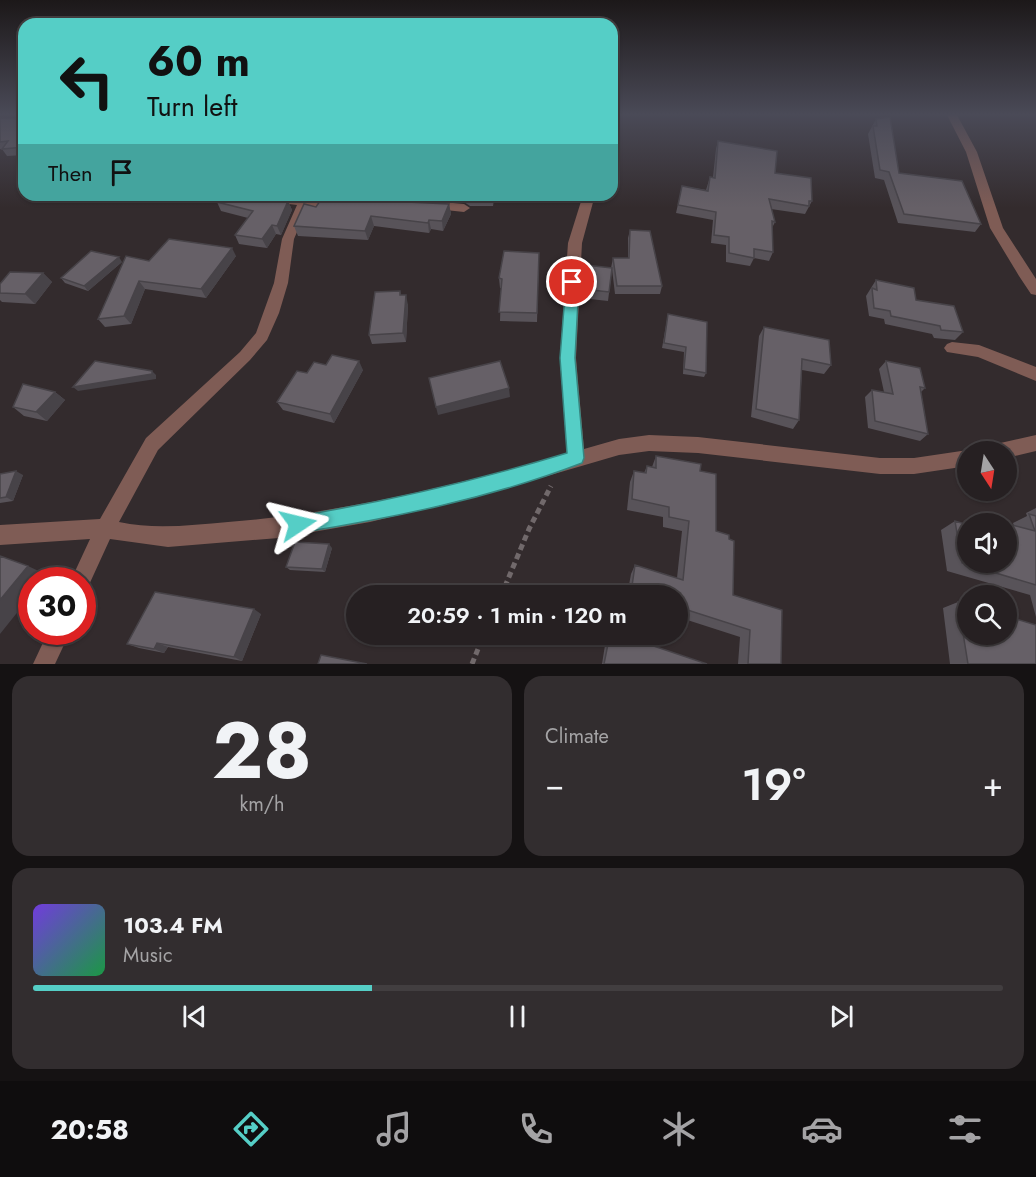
<!DOCTYPE html>
<html lang="en">
<head>
<meta charset="utf-8">
<style>
	:root { --surface:#262022; --page:#322d2f; --text:#f1f3f6; --muted:#a4a3a5; --line:#423e40; --accent:#55cec6 }
	body { margin:0; font-family:Jost,sans-serif; background:var(--page); color:var(--text); height:100vh; display:flex; flex-direction:column; font-size:22px; white-space:nowrap }
	* { box-sizing:border-box; margin:0 }
	p { font-size:20px; color:var(--muted) }
	.icon { flex:none; width:33px; height:33px; fill:none; stroke:currentColor; stroke-width:2; stroke-linecap:round; stroke-linejoin:round }
	.map { position:relative; height:664px; overflow:hidden }
	.drawer { display:flex; flex-direction:column; gap:12px; padding:12px; background:#151213; flex:1 }
	.drawer>* { flex:none }
	.banner { position:absolute; left:18px; top:18px; width:600px; height:183px; border-radius:18px; box-shadow:0 2px 4px #0004,0 0 0 2px var(--line); background:#55cec6; color:#111; overflow:hidden }
	.needle { width:39px; rotate:168deg }
	.fabs { position:absolute; left:957px; top:441px; display:grid; gap:12px }
	.fabs a { display:grid; place-items:center; width:60px; height:60px; border-radius:50%; background:var(--surface); box-shadow:0 2px 4px #0004,0 0 0 2px var(--line); font-size:30px }
	.speed { position:absolute; left:18px; top:567px; display:flex; gap:12px; font-size:30px; font-weight:700; text-align:center }
	.speed>* { display:grid; place-content:center; width:78px; height:78px; border-radius:50%; background:var(--surface); box-shadow:0 2px 4px #0004,0 0 0 2px var(--line); line-height:1 }
	.speed .limit { border:9px solid #d22; background:#fff; color:#111 }
	.pin { position:absolute; display:grid; place-items:center; width:51px; height:51px; color:#fff; margin:-26px; border:3px solid #fff; border-radius:50%; box-shadow:0 2px 6px #0007 }
	.me { position:absolute; width:66px; margin:-33px; rotate:80deg; stroke-linejoin:round; filter:drop-shadow(0 0 4px #0008) }
	.turn { display:flex; align-items:center; gap:21px; height:126px; padding:0 30px; font-size:27px }
	.turn .icon { width:78px; height:78px; stroke-width:2.5 }
	.turn b { display:block; font-size:42px; line-height:51px }
	.then { display:flex; align-items:center; height:57px; padding:0 30px; background:#0003; gap:12px; font-size:22px }
	.big { font-size:45px; font-weight:600; line-height:1.1 }
	.drawer .card { flex:1; display:flex; flex-direction:column; justify-content:center; gap:9px; min-width:0; padding:0 21px; border-radius:18px; background:var(--page) }
	.drawer .dial { align-items:center; gap:0 }
	.dial b { font-size:78px; line-height:1 }
	.song { display:flex; align-items:center; gap:18px }
	.cover { width:72px; height:72px; border-radius:9px; background:linear-gradient(135deg,hsl(260 70% 55%),hsl(140 70% 35%)) }
	.played { height:6px; border-radius:3px; background:linear-gradient(90deg,var(--accent) 35%,var(--line) 35%) }
	.keys { display:flex; justify-content:space-around; direction:ltr }
	.heat { display:flex; justify-content:space-between; align-items:center; font-size:33px; direction:ltr }
	.drawer .tiles { flex:1; display:grid; gap:12px; grid-template-columns:1fr 1fr }
	.card:last-child { grid-column:span 2 }
	.trip { position:absolute; left:346px; top:585px; width:342px; height:60px; border-radius:30px; background:var(--surface); box-shadow:0 2px 4px #0004,0 0 0 2px var(--line); font-weight:600; line-height:60px; text-align:center }
	.menu { display:flex; height:96px; justify-content:space-around; align-items:center; background:#0f0d0e; color:var(--muted) }
	.menu .icon { width:42px; height:42px }
	.menu .selected { color:var(--accent) }
	.menu b { font-size:27px; color:var(--text) }
	.map>svg:first-child { display:block }
	.lines { fill:none; stroke-linecap:round; stroke-linejoin:round }
	.path { stroke:#71696b; stroke-width:5; stroke-dasharray:6 4; stroke-linecap:butt }
	.minor { fill:#7f5c55; fill-rule:evenodd }
	.wall { fill:#585359 }
	.shaded-wall { fill:#474348 }
	.building { fill:#666067; stroke:#474348; stroke-width:1.5 }
	.route { fill:#55cec6; stroke:#378681; stroke-width:1.5 }
</style>
</head>
<body>
<div class="map">
<svg width="1036" height="664" viewBox="0 0 1036 664">
	<rect width="100%" height="100%" fill="#332b2d"/>
	<g class="lines">
		<!-- path -->
		<path class="path" d="M 501,596 L 529,529 L 551,486
			M 472,664 L 484,634"/>
		<!-- minor -->
		<path class="minor" d="M 612,115 L 619,115 L 617,125 L 612,128 Z
			M 947,115 L 957,115 L 977,152 L 1003,228 L 1036,279 L 1036,295 L 1031,294 L 1019,276 L 990,228 L 966,152 Z
			M 242,195 L 300,198 L 301,195 L 313,195 L 312,198 L 338,198 L 344,202 L 338,206 L 308,206 L 294,239 L 288,283 L 279,313 L 267,340 L 250,360 L 158,450 L 119,522 C 155,530 192,525 228,522 C 344,513 455,485 567,454 L 560,358 L 568,243 L 583,195 L 595,195 L 582,243 L 576,358 L 584,449 L 619,439 L 649,435 L 698,437 L 880,458 L 914,458 L 968,450 L 972,452 L 968,452 L 968,466 L 914,474 L 880,474 L 698,453 L 649,451 L 619,455 L 489,493 L 370,522 L 279,538 L 168,547 L 110,539 L 88,587 L 82,590 L 82,580 L 71,580 L 90,539 L 0,545 L 0,525 L 100,519 L 146,438 L 240,352 L 256,333 L 274,283 L 282,239 L 297,205 L 248,199 Z
			M 431,201 L 464,204 L 470,208 L 464,212 L 427,208 L 425,205 Z
			M 952,342 L 979,345 L 1036,367 L 1036,381 L 978,357 L 947,352 L 944,348 L 947,344 Z
			M 1036,435 L 1036,451 L 1006,458 L 1006,452 L 987,452 L 990,446 L 996,444 Z
			M 48,632 L 70,632 L 55,664 L 33,664 Z"/>
	</g>
	<!-- wall -->
	<path class="wall" d="M 18,115 L 24,115 L 24,155 L 7,156 L 2,149 L 0,149 L 0,118 L 19,119 L 20,115 Z
		M 876,119 L 899,173 L 981,224 L 975,232 L 898,223 L 884,180 L 875,178 L 868,134 Z
		M 718,141 L 775,173 L 812,201 L 805,214 L 771,209 L 775,222 L 772,228 L 773,252 L 769,261 L 754,258 L 750,266 L 726,262 L 726,245 L 711,243 L 713,220 L 676,213 L 682,186 L 706,190 L 710,177 L 713,177 L 716,149 Z
		M 334,195 L 503,195 L 503,200 L 494,200 L 493,206 L 470,206 L 464,202 L 334,197 Z
		M 288,201 L 292,210 L 281,235 L 276,234 L 267,248 L 239,244 L 235,235 L 248,218 L 221,211 L 217,202 Z
		M 449,204 L 451,214 L 443,231 L 431,229 L 429,233 L 374,226 L 368,240 L 298,236 L 294,226 Z
		M 630,230 L 662,286 L 660,294 L 615,294 L 612,269 L 608,301 L 581,298 L 585,265 L 611,268 L 613,258 L 628,258 L 628,238 Z
		M 539,253 L 537,322 L 500,321 L 501,288 L 500,288 L 499,278 Z
		M 236,256 L 206,298 L 145,289 L 131,324 L 105,327 L 98,319 L 149,261 Z
		M 122,262 L 88,291 L 65,283 L 61,278 Z
		M 43,273 L 52,282 L 35,304 L 2,302 L 0,300 L 0,284 Z
		M 876,280 L 916,300 L 963,332 L 955,340 L 934,338 L 932,334 L 885,324 L 884,319 L 869,316 L 866,296 Z
		M 400,291 L 401,295 L 408,305 L 406,342 L 372,344 L 369,335 Z
		M 668,314 L 706,373 L 704,377 L 683,374 L 684,352 L 662,348 Z
		M 764,327 L 831,365 L 824,374 L 802,370 L 799,420 L 793,429 L 751,417 L 759,336 Z
		M 886,361 L 925,388 L 921,392 L 928,434 L 920,441 L 868,428 L 865,397 L 872,390 L 884,392 L 879,369 Z
		M 326,365 L 363,370 L 334,423 L 283,410 L 277,402 L 307,373 Z
		M 55,392 L 65,400 L 47,421 L 24,416 L 13,407 Z
		M 656,456 L 700,471 L 733,595 L 781,664 L 738,664 L 740,637 L 678,617 L 678,596 L 627,596 L 631,574 L 635,565 L 677,578 L 682,531 L 663,527 L 663,517 L 627,510 L 630,482 L 634,471 L 644,473 L 647,466 L 652,467 Z
		M 0,474 L 23,475 L 13,501 L 0,503 Z
		M 1036,508 L 1036,617 L 1030,595 L 947,571 L 941,530 L 955,521 L 1006,562 L 1006,525 L 1008,524 L 1014,526 L 1013,523 L 1027,516 L 1026,513 Z
		M 332,548 L 325,572 L 290,570 L 286,567 Z
		M 958,602 L 1036,664 L 950,664 L 943,608 Z
		M 261,614 L 242,661 L 168,647 L 164,653 L 139,648 L 127,644 Z
		M 609,634 L 618,634 L 707,664 L 602,664 L 606,639 Z"/>
	<!-- shaded-wall -->
	<path class="shaded-wall" d="M 288,201 L 292,210 L 281,235 L 277,226 Z
		M 449,204 L 451,214 L 443,231 L 442,221 Z
		M 371,216 L 374,226 L 368,240 L 365,231 Z
		M 429,220 L 431,229 L 429,233 L 428,223 Z
		M 272,225 L 276,234 L 267,248 L 262,239 Z
		M 232,248 L 236,256 L 206,298 L 201,289 Z
		M 119,257 L 122,262 L 88,291 L 84,286 Z
		M 43,273 L 52,282 L 35,304 L 25,294 Z
		M 139,281 L 145,289 L 131,324 L 124,316 Z
		M 406,295 L 408,305 L 406,342 L 403,333 Z
		M 359,361 L 363,370 L 334,423 L 330,414 Z
		M 152,371 L 156,375 L 156,379 L 78,391 L 73,387 Z
		M 509,388 L 510,397 L 438,415 L 436,407 Z
		M 55,392 L 65,400 L 47,421 L 36,412 Z
		M 16,471 L 23,475 L 13,501 L 6,497 Z
		M 329,544 L 332,548 L 325,572 L 322,569 Z
		M 28,566 L 47,575 L 42,580 L 32,580 L 32,594 L 0,634 L 0,600 Z
		M 254,609 L 261,614 L 242,661 L 234,657 Z
		M 157,643 L 168,647 L 164,653 L 154,649 Z"/>
	<!-- building -->
	<path class="building" d="M 20,115 L 24,115 L 24,147 L 2,149 L 8,141 L 0,142 L 0,118 L 19,119 Z
		M 890,117 L 899,173 L 962,181 L 981,224 L 904,214 L 889,172 L 880,170 L 873,126 L 877,126 L 876,119 Z
		M 718,141 L 777,151 L 775,173 L 811,178 L 812,201 L 809,201 L 809,206 L 769,199 L 775,222 L 772,221 L 773,252 L 754,249 L 754,258 L 729,253 L 729,237 L 714,235 L 716,212 L 678,205 L 682,186 L 708,191 L 710,177 L 715,178 Z
		M 225,195 L 259,195 L 288,201 L 277,226 L 272,225 L 262,239 L 235,235 L 253,211 L 217,202 Z
		M 468,195 L 493,195 L 493,197 L 470,196 Z
		M 322,198 L 449,204 L 442,221 L 429,220 L 428,223 L 371,216 L 365,231 L 294,226 L 304,204 L 316,207 Z
		M 630,230 L 650,231 L 662,286 L 617,286 L 613,258 L 629,258 Z
		M 169,239 L 232,248 L 201,289 L 139,281 L 124,316 L 98,319 L 126,256 L 149,261 Z
		M 91,251 L 119,257 L 84,286 L 61,278 Z
		M 504,251 L 539,253 L 537,313 L 499,312 L 502,279 L 499,278 Z
		M 585,265 L 612,268 L 609,292 L 583,289 Z
		M 10,272 L 43,273 L 25,294 L 0,293 L 0,284 Z
		M 876,280 L 914,288 L 916,300 L 954,306 L 963,332 L 941,330 L 940,326 L 891,316 L 890,311 L 874,308 L 872,288 L 877,290 Z
		M 400,291 L 400,295 L 406,295 L 403,333 L 369,335 L 375,292 Z
		M 668,314 L 707,322 L 706,373 L 684,369 L 686,347 L 664,343 Z
		M 764,327 L 829,340 L 831,365 L 802,359 L 799,420 L 756,409 Z
		M 332,355 L 359,361 L 330,414 L 277,402 L 297,371 L 307,373 L 314,362 L 326,365 Z
		M 95,361 L 152,371 L 152,374 L 73,387 Z
		M 500,361 L 509,388 L 436,407 L 429,378 Z
		M 886,361 L 920,368 L 925,388 L 920,387 L 928,434 L 875,421 L 872,390 L 893,394 Z
		M 23,384 L 55,392 L 36,412 L 13,407 Z
		M 656,456 L 701,464 L 700,471 L 716,474 L 716,531 L 729,535 L 729,539 L 734,541 L 733,595 L 782,610 L 781,664 L 748,664 L 750,630 L 678,607 L 678,596 L 640,596 L 631,593 L 635,565 L 683,580 L 689,521 L 669,517 L 669,507 L 632,499 L 634,471 L 646,473 L 647,466 L 656,468 Z
		M 16,471 L 6,497 L 0,498 L 0,474 Z
		M 1029,514 L 1036,516 L 1036,585 L 962,563 L 955,521 L 968,525 L 968,562 L 1006,562 L 1006,536 L 1012,537 L 1008,524 L 1035,531 Z
		M 295,542 L 329,544 L 322,569 L 286,567 Z
		M 0,556 L 28,566 L 0,600 Z
		M 155,592 L 254,609 L 234,657 L 157,643 L 154,649 L 127,644 Z
		M 958,602 L 968,605 L 968,634 L 1006,634 L 1006,616 L 1036,625 L 1036,664 L 968,664 Z
		M 610,634 L 618,634 L 707,664 L 604,664 Z
		M 321,655 L 367,664 L 318,664 Z"/>
	<!-- sky -->
	<linearGradient id="sky" x2="0" y2="1"><stop stop-color="#1c1819"/><stop offset="0.55" stop-color="#4a4a57"/><stop offset="1" stop-color="#4a4a57" stop-opacity="0"/></linearGradient>
	<rect width="1036" height="208" fill="url(#sky)"/>
	<!-- route -->
	<path class="route" d="M 572,278 L 579,282 L 575,358 L 584,458 L 582,463 C 491,498 393,518 298,533 L 291,531 L 289,524 L 291,518 L 298,516 C 389,501 478,480 567,453 L 560,358 L 566,282 Z"/>
</svg>
<div class="fabs">
<a><svg class="needle" viewBox="-14 -14 28 28"><path d="M0-13l5 13h-10z" fill="#e53935"/><path d="M0 13l5-13h-10z" fill="#a4a3a5"/></svg></a>
<a><svg class="icon" aria-label="sound" viewBox="0 0 24 24"><path d="M4 9h4l5-4v14l-5-4H4zM17 9q2 3 0 6"/></svg></a>
<a><svg class="icon" aria-label="search" viewBox="0 0 24 24"><circle cx="10" cy="10" r="6"/><path d="M15 15l6 6"/></svg></a>
</div>
<div class="speed"><div class="limit">30</div></div>
<div class="pin" style="left:572px;top:282px;background:#d93025"><svg class="icon" aria-label="arrive" viewBox="0 0 24 24"><path d="M6 21V4h12l-3 4 3 4H6"/></svg></div>
<svg class="me" style="left:298px;top:524px" viewBox="-20 -20 40 40"><path d="M0-17L14 15 0 8-14 15z" fill="#55cec6" stroke="#fff" stroke-width="4"/></svg>
<div class="trip">20:59 · 1 min · 120 m</div>
<div class="banner">
<div class="turn"><svg class="icon" aria-label="left" viewBox="0 0 24 24"><path d="M17 20v-9H6M10 6l-5 5 5 5"/></svg><div><b>60 m</b>Turn left</div></div>
<div class="then">Then<svg class="icon" aria-label="arrive" viewBox="0 0 24 24"><path d="M6 21V4h12l-3 4 3 4H6"/></svg></div>
</div>
</div>
<section class="drawer">
<div class="tiles">
<div class="card dial"><b>28</b><p>km/h</p></div>
<div class="card"><p>Climate</p>
<div class="heat"><a>−</a><b class="big">19°</b><a>+</a></div>
</div>
<div class="card">
<div class="song"><i class="cover"></i><div><b>103.4 FM</b><p>Music</p></div></div>
<div class="played"></div>
<div class="keys"><svg class="icon" aria-label="previous" viewBox="0 0 24 24"><path d="M18 5L8 12l10 7zM5 5v14"/></svg><svg class="icon" aria-label="pause" viewBox="0 0 24 24"><path d="M8 5v14M16 5v14"/></svg><svg class="icon" aria-label="next" viewBox="0 0 24 24"><path d="M6 5l10 7-10 7zM19 5v14"/></svg></div>
</div>
</div>
</section>
<nav class="menu">
<b>20:58</b>
<svg class="icon selected" aria-label="directions" viewBox="0 0 24 24"><path d="M12 3l9 9-9 9-9-9zM9 14v-3h6M13 9l2 2-2 2"/></svg>
<svg class="icon" aria-label="music" viewBox="0 0 24 24"><path d="M9 18V5l10-2v13"/><circle cx="6" cy="18" r="3"/><circle cx="16" cy="16" r="3"/></svg>
<svg class="icon" aria-label="phone" viewBox="0 0 24 24"><path d="M5 4h4l2 5-3 2q2 4 5 5l2-3 5 2v4C11 20 4 13 5 4z"/></svg>
<svg class="icon" aria-label="climate" viewBox="0 0 24 24"><path d="M12 3v18M4 7l16 10M4 17L20 7"/></svg>
<svg class="icon" aria-label="car" viewBox="0 0 24 24"><path d="M5 17H2v-5l4-1 3-4h7l3 4 3 1v5h-3M9 17h6M6 11h13"/><circle cx="7" cy="17" r="2"/><circle cx="17" cy="17" r="2"/></svg>
<svg class="icon" aria-label="filters" viewBox="0 0 24 24"><path d="M4 7h16M4 17h16"/><circle cx="9" cy="7" r="2"/><circle cx="15" cy="17" r="2"/></svg>
</nav>
</body>
</html>
